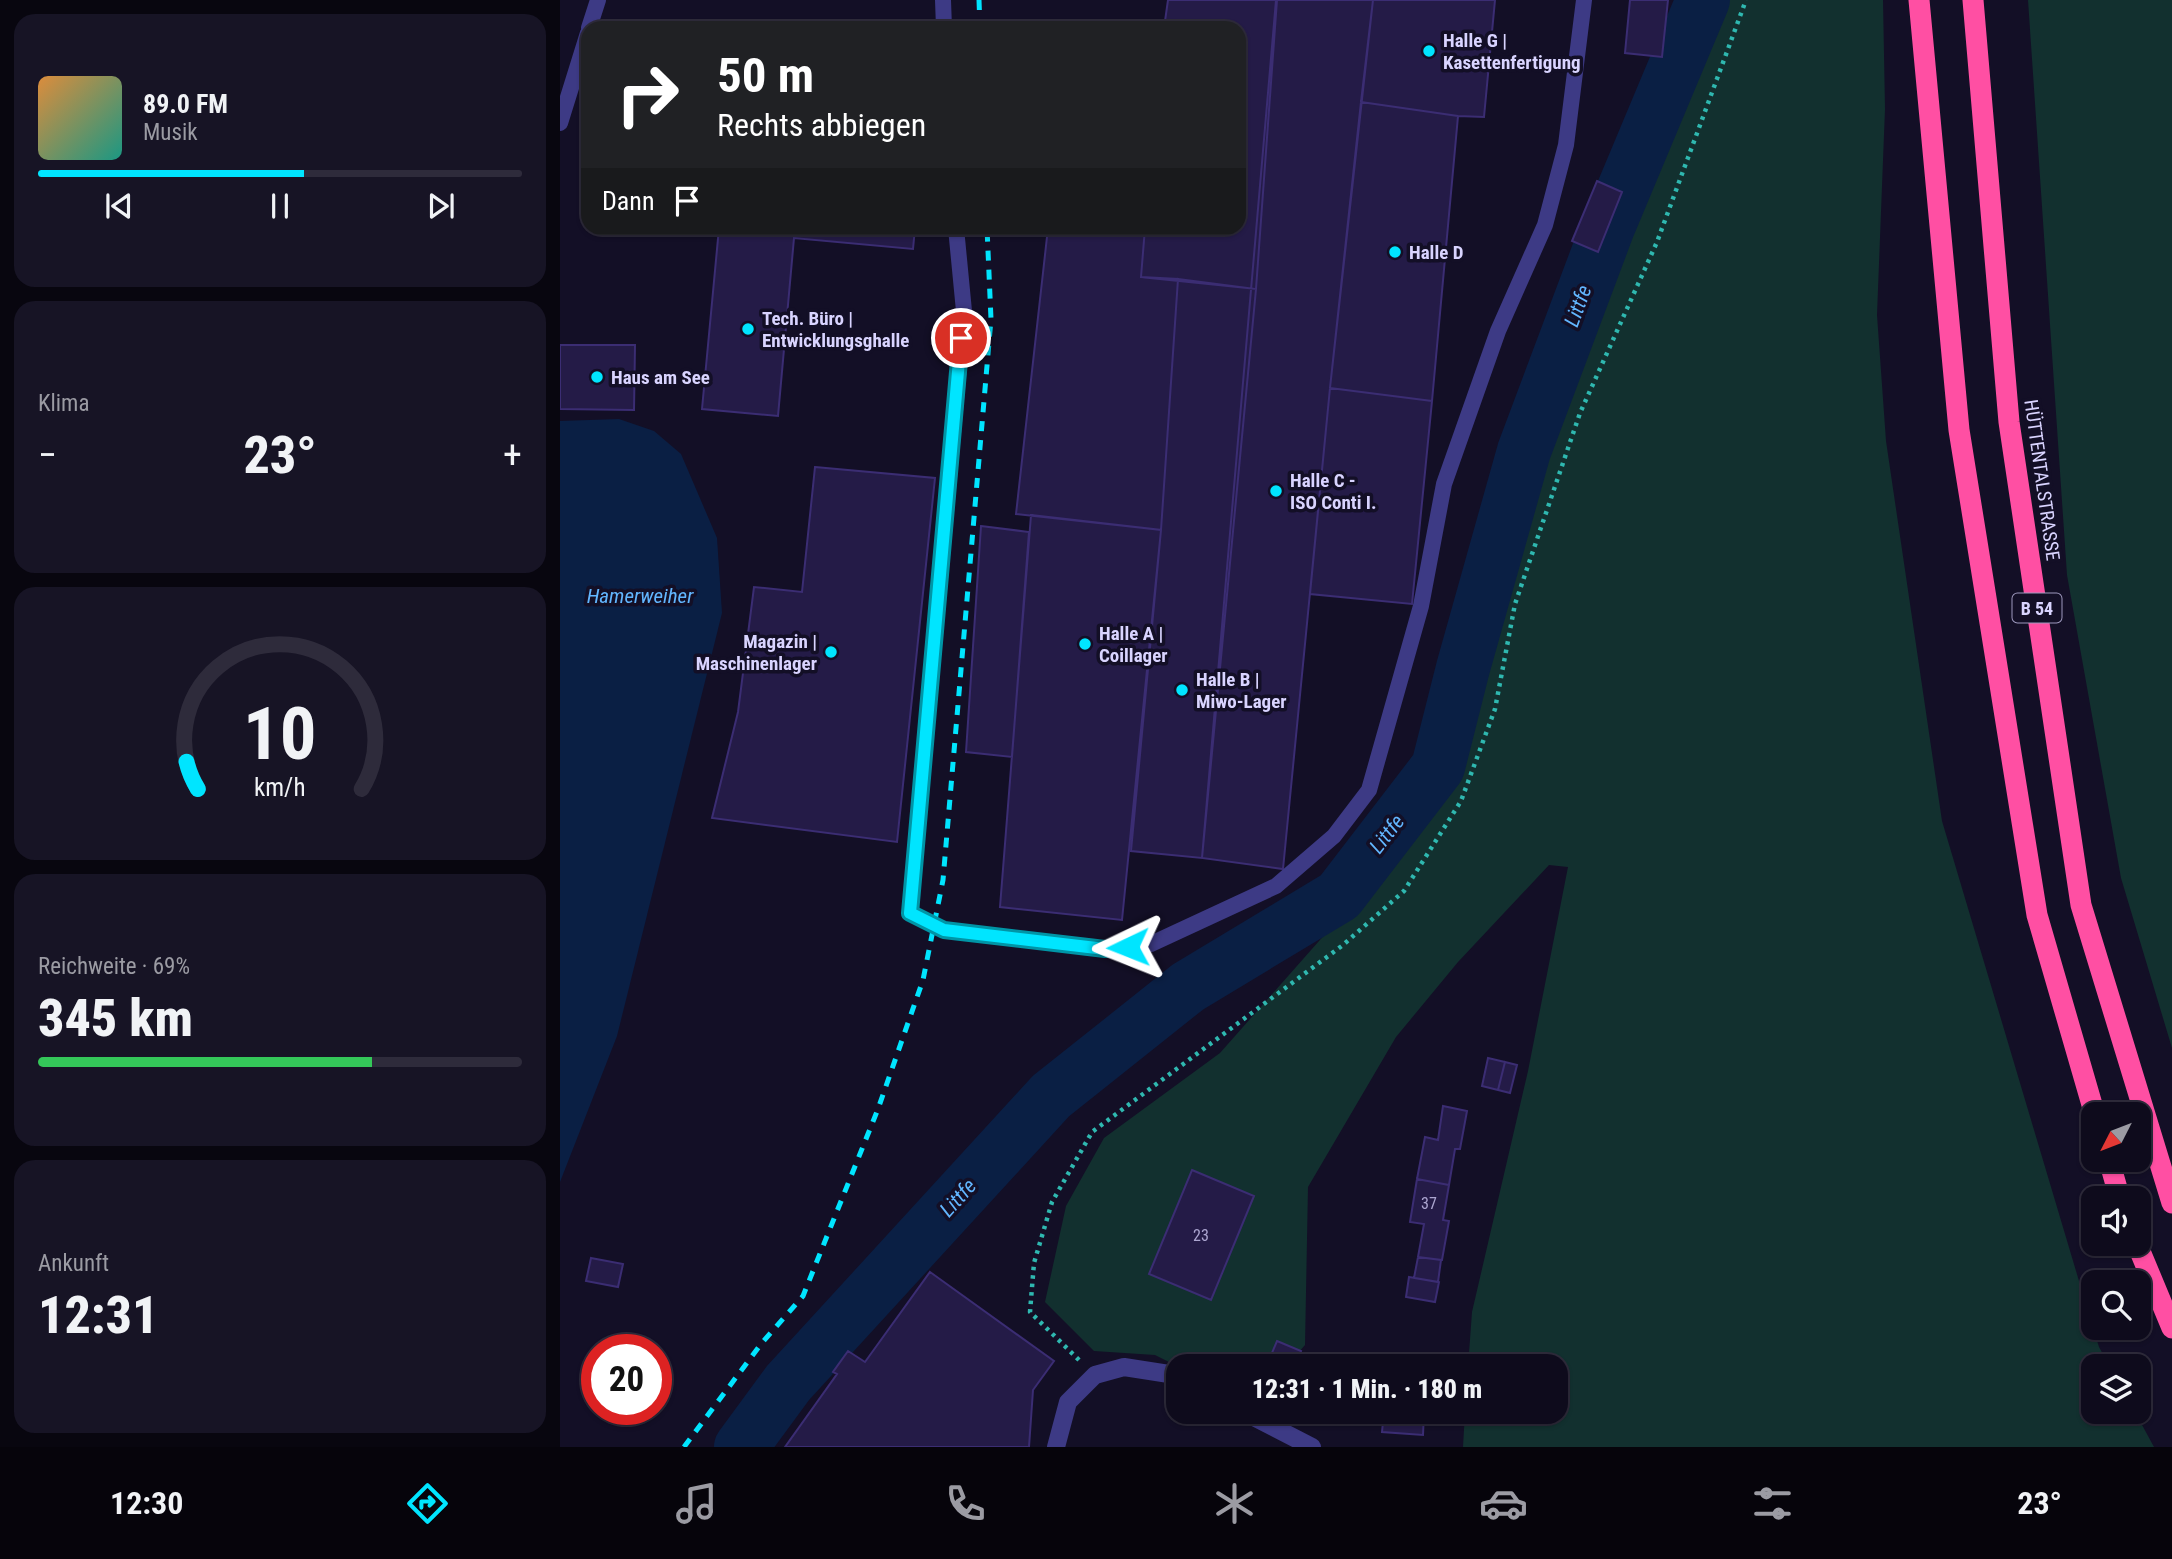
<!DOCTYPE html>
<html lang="de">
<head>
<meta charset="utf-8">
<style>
	:root { --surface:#0e0b1c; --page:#171425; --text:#f1f3f6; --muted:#9b9ba3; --line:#2e2b3b; --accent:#00e5ff }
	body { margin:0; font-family:"Roboto Condensed",sans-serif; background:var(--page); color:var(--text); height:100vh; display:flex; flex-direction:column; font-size:26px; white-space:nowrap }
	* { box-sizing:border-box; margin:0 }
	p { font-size:23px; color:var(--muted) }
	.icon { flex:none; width:38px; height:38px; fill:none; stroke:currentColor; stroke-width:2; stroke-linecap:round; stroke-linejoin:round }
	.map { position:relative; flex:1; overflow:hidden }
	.drawer { display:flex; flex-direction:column; gap:14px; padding:14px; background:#08060f; width:560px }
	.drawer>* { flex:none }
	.hud { position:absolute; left:21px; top:21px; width:665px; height:214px; border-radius:21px; box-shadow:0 2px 5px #0004,0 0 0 2px var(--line); background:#202124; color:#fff; overflow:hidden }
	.needle { width:46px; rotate:228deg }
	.buttons { position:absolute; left:1521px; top:1102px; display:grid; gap:14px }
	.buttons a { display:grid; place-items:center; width:70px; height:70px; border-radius:14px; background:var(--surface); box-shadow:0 2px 5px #0004,0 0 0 2px var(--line); font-size:35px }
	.speed { position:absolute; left:21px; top:1334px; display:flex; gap:14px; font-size:35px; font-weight:700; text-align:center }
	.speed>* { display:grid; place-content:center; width:91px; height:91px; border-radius:50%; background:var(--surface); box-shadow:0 2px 5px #0004,0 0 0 2px var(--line); line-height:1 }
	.speed .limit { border:10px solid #d22; background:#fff; color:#111 }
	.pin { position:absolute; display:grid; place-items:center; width:60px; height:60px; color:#fff; margin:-30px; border:4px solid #fff; border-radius:50%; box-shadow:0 2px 7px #0007 }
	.me { position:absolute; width:77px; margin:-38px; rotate:268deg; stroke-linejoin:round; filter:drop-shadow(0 0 5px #0008) }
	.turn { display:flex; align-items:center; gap:24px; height:147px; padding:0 21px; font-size:32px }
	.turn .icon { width:91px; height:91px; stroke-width:2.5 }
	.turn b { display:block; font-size:49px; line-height:60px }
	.then { display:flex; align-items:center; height:66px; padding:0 21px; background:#0003; gap:14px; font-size:26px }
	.big { font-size:52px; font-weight:800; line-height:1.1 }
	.drawer .widget { flex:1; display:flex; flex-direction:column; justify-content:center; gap:10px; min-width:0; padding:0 24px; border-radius:21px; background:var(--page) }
	.drawer .dial { align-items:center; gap:0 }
	.dial svg { height:182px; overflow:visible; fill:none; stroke:var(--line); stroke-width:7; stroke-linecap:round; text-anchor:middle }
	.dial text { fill:var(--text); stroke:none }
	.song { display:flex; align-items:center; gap:21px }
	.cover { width:84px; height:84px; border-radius:10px; background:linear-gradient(135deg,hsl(30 70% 55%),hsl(170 70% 35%)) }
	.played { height:7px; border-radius:4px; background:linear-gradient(90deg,var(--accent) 55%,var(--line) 55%) }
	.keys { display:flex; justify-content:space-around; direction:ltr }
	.heat { display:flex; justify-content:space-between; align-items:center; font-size:38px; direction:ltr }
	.charge { height:10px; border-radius:5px; background:linear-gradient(90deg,#34c759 69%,var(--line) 0) }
	.trip { position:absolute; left:606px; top:1354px; width:402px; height:70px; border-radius:21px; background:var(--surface); box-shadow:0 2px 5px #0004,0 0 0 2px var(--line); font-weight:800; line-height:70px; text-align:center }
	.dock { display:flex; height:112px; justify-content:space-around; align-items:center; background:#06040b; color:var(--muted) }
	.dock .icon { width:49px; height:49px }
	.dock .current { color:var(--accent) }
	.dock b { font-size:32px; color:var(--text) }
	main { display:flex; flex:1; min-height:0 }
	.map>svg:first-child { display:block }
	.green { fill:#12302f }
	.water { fill:#0a1f44 }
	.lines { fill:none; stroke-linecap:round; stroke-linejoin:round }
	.river { stroke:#0a1f44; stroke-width:54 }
	.building { fill:#241b47; stroke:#3b2d73; stroke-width:2 }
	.path { stroke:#2fb8b0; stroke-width:4.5; stroke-dasharray:3.5 5; stroke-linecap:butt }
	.lane { stroke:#3d3a85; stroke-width:16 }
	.street { stroke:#3d3a85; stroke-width:18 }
	.highway { stroke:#ff4fa3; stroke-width:21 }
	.rail { stroke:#00e5ff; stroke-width:5; stroke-dasharray:10 9; stroke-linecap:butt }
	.route-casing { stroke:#0095a6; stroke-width:18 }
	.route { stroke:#00e5ff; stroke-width:12 }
	.poi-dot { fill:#00e5ff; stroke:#130f26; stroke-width:2.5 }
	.labels { text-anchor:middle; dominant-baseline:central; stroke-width:7; stroke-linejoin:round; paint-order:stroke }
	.number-label { font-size:16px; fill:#aca6d1 }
	.shield { fill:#130f26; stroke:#9e99be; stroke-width:2 }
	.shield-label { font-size:18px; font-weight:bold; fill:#d9d4ff }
	.poi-label { font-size:19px; font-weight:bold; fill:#d9d4ff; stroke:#130f26; text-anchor:start }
	.street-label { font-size:19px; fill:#d9d4ff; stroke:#130f26 }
	.water-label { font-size:21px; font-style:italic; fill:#62b6ff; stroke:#130f26 }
</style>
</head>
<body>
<main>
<section class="drawer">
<div class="widget">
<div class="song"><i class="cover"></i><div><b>89.0 FM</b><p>Musik</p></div></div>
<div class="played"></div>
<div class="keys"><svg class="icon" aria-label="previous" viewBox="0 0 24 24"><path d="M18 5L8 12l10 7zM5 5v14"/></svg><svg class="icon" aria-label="pause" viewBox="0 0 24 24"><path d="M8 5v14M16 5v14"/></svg><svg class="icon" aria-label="next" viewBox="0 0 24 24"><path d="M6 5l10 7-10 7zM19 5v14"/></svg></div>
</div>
<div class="widget"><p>Klima</p>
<div class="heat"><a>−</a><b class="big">23°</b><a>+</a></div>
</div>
<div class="widget dial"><svg viewBox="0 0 100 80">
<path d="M14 69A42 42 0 1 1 86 69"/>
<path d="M14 69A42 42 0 0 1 9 57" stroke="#00e5ff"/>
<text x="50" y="56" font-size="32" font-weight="700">10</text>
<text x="50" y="72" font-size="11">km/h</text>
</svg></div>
<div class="widget"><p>Reichweite · 69%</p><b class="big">345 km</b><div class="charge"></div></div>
<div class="widget"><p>Ankunft</p><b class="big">12:31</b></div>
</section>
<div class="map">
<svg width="1612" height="1447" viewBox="0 0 1612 1447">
	<rect width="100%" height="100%" fill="#130f26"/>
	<!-- green -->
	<path class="green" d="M 1145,0 L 1323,0 L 1325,109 L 1317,315 L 1326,441 L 1382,821 L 1533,1328 L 1539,1347 L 1550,1367 L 1533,1367 L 1533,1412 L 1575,1412 L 1594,1447 L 903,1447 L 905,1412 L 996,1412 L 996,1367 L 908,1367 L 912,1312 L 968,1071 L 1008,867 L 989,865 L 898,962 L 836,1037 L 748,1187 L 745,1345 L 726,1367 L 619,1367 L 595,1355 L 534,1351 L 485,1302 L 506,1206 L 544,1138 L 660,1053 L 827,864 L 917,545 L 1089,171 Z
		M 1468,0 L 1612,0 L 1612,1048 L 1561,878 L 1507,575 Z"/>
	<!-- water -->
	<path class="water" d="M 59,419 L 94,431 L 121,454 L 157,538 L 162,613 L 57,1036 L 0,1182 L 0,421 Z"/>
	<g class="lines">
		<!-- river -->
		<path class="river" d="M 181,1447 L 228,1383 L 491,1096 L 628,987 L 779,896 L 878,767 L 903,668 L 964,451 L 1048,227 L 1143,0"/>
	</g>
	<!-- building -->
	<path class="building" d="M 608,0 L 717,0 L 696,289 L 581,277 L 585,228 L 679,228 L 679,28 L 604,28 Z
		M 716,0 L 813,0 L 770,388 L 723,869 L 642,858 Z
		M 813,0 L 935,0 L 924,117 L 898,116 L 801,102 Z
		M 1070,0 L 1108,0 L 1102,57 L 1065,53 Z
		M 801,102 L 898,116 L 872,401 L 770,388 Z
		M 1037,181 L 1062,192 L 1038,252 L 1012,241 Z
		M 159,228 L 355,228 L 353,249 L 234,238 L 218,416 L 142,409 Z
		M 488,228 L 585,228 L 581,277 L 618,279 L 601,530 L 456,514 Z
		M 618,279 L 696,289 L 642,858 L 571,851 L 601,530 Z
		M 0,345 L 75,345 L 74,410 L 0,409 Z
		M 770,388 L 872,401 L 852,604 L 750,594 Z
		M 255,467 L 375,478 L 337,842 L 152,818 L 178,712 L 194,587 L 242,592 Z
		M 471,515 L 601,530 L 562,920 L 440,907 Z
		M 421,526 L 469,532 L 452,757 L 406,752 Z
		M 928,1058 L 945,1062 L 938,1090 L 922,1086 Z
		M 945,1062 L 957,1065 L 950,1093 L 938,1090 Z
		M 883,1106 L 907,1111 L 900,1149 L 895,1149 L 889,1185 L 857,1179 L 865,1137 L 878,1140 Z
		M 632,1170 L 694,1196 L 651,1300 L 589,1274 Z
		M 857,1179 L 889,1185 L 883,1220 L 889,1221 L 882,1260 L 858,1257 L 864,1224 L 850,1222 Z
		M 858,1257 L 881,1260 L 878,1282 L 854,1278 Z
		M 31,1258 L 63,1264 L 58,1287 L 26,1281 Z
		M 370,1272 L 494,1361 L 473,1390 L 469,1447 L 225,1447 L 277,1374 L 273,1372 L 288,1351 L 305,1362 Z
		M 849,1277 L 879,1282 L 875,1302 L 846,1297 Z
		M 717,1341 L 741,1351 L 734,1367 L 706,1367 Z
		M 824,1412 L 864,1412 L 863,1435 L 822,1432 Z"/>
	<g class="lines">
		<!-- path -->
		<path class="path" d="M 519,1360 L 470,1312 L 474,1263 L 492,1202 L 532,1132 L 783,945 L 844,891 L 901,801 L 935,709 L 955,604 L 1020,413 L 1097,242 L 1186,0"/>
		<!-- lane -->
		<path class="lane" d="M 383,0 L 384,28
			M 29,28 L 38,0
			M 0,123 L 28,33
			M 396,228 L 404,311 L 350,913 L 384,930 L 545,949 L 591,944 L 716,886 L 774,836 L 809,790 L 861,606 L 884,484 L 938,331 L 985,225 L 1006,145 L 1024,0"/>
		<!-- street -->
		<path class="street" d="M 684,1412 L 752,1447
			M 496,1447 L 508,1402 L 535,1375 L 564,1367 L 609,1374 L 618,1379"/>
		<!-- highway -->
		<path class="highway" d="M 1359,0 L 1399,430 L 1477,915 L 1535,1115
			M 1413,0 L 1449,422 L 1521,905 L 1612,1203
			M 1549,1160 L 1560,1199
			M 1577,1244 L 1612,1328"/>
		<!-- rail -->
		<path class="rail" d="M 419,0 L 420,28
			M 124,1447 L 201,1344 L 243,1296 L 318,1109 L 363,980 L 383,880 L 431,319 L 427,228"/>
	</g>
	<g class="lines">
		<!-- route casing -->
		<g class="route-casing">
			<path id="route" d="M 401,338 L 350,913 L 384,930 L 545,949 L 568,947"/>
		</g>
		<!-- route -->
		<use href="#route" class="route"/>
	</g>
	<!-- markers -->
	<g class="poi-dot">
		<circle cx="869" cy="51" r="7"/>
		<circle cx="835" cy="252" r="7"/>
		<circle cx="188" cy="329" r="7"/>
		<circle cx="37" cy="377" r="7"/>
		<circle cx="716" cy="491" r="7"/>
		<circle cx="525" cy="644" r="7"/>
		<circle cx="271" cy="652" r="7"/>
		<circle cx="622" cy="690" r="7"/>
	</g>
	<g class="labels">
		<!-- number labels -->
		<g class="number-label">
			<text x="869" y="1203">37</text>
			<text x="641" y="1235">23</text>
		</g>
		<!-- shield labels -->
		<rect class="shield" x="1452.5" y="593.5" width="49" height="29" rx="5"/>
		<g class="shield-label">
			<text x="1477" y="608">B 54</text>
		</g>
		<!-- poi labels -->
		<g class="poi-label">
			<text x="883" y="40">Halle G |<tspan x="883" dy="22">Kasettenfertigung</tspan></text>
			<text x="849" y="252">Halle D</text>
			<text x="202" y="318">Tech. Büro |<tspan x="202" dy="22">Entwicklungsghalle</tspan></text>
			<text x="51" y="377">Haus am See</text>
			<text x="730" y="480">Halle C -<tspan x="730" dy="22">ISO Conti I.</tspan></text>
			<text x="539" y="633">Halle A |<tspan x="539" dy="22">Coillager</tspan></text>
			<text x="257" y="641" text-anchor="end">Magazin |<tspan x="257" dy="22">Maschinenlager</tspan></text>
			<text x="636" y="679">Halle B |<tspan x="636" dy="22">Miwo-Lager</tspan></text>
		</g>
		<!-- street labels -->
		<g class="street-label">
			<text transform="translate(1482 480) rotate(82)">HÜTTENTALSTRASSE</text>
		</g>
		<!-- water labels -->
		<g class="water-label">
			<text transform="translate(1018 306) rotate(-70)">Littfe</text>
			<text x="80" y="596">Hamerweiher</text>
			<text transform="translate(827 834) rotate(-52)">Littfe</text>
			<text transform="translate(398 1198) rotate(-48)">Littfe</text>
		</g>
	</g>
</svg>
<div class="buttons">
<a><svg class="needle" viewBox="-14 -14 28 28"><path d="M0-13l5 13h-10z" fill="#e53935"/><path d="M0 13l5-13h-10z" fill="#9b9ba3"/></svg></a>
<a><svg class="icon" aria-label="sound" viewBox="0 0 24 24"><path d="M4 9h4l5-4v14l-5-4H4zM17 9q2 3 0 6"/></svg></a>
<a><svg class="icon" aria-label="search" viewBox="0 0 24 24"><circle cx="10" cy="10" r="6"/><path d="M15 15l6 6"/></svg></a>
<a><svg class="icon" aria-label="layers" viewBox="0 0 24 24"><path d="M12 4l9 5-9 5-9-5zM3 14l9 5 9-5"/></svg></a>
</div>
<div class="speed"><div class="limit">20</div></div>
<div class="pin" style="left:401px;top:338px;background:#d93025"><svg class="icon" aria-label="arrive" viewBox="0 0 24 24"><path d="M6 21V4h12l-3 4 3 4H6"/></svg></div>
<svg class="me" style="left:568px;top:947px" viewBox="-20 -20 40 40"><path d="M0-17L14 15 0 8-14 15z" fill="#00e5ff" stroke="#fff" stroke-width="4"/></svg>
<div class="trip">12:31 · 1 Min. · 180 m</div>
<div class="hud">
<div class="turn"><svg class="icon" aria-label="right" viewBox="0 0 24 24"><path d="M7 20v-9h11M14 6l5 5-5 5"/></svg><div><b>50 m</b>Rechts abbiegen</div></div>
<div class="then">Dann<svg class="icon" aria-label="arrive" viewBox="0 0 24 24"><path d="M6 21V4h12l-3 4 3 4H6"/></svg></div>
</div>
</div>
</main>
<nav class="dock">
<b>12:30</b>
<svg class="icon current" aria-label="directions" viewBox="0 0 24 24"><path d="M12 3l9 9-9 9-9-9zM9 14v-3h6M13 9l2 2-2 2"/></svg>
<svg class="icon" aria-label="music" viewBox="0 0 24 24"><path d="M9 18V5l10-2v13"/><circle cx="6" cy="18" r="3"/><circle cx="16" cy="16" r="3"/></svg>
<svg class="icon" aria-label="phone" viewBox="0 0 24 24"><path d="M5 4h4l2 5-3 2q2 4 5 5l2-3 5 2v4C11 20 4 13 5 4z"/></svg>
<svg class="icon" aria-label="climate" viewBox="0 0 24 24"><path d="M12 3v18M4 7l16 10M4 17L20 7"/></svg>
<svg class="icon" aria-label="car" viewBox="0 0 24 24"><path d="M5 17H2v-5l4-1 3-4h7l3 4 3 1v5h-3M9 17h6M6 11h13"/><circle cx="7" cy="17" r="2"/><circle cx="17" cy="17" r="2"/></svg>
<svg class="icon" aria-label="filters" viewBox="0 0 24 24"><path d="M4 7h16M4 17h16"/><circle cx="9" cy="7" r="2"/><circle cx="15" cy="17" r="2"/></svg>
<b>23°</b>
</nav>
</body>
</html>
